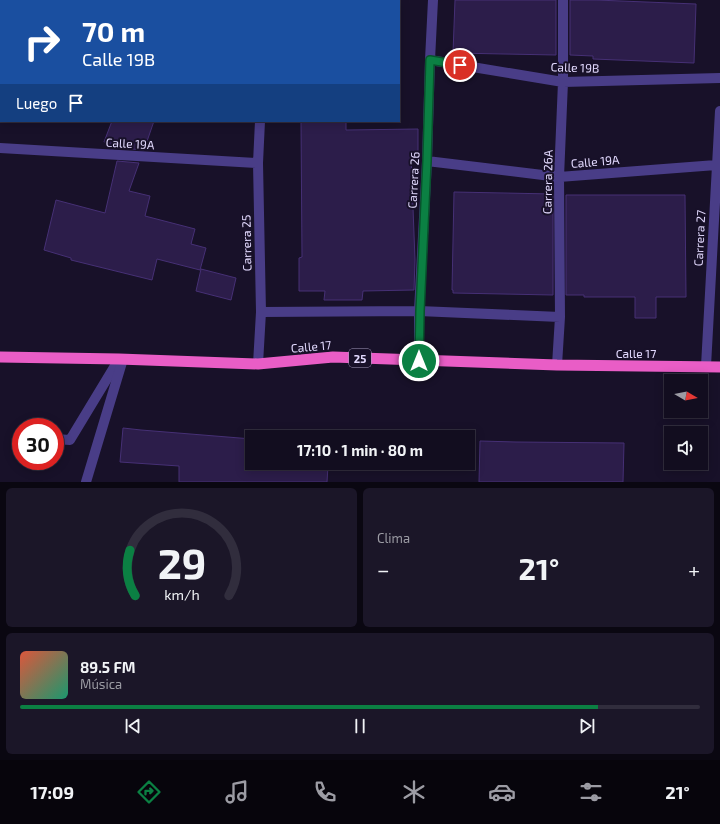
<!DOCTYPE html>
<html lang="es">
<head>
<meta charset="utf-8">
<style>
	:root { --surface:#120d1f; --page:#1b1628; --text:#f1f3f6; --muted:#9c9ca4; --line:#312d3d; --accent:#0b8043 }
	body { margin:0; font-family:"Exo 2",sans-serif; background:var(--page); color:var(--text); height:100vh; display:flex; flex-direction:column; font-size:15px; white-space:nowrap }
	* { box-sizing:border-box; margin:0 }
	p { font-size:13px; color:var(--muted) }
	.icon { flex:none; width:22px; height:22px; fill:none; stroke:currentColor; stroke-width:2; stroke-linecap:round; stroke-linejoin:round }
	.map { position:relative; height:482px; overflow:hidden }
	.side { display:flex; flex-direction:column; gap:6px; padding:6px; background:#0a0711; flex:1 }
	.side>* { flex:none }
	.banner { position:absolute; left:0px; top:0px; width:400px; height:122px; box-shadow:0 2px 10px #0003,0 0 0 1px var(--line); background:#1a4fa0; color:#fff; overflow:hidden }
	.needle { width:26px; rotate:100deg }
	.tools { position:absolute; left:664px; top:374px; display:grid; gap:8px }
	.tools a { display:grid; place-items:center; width:44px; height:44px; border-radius:0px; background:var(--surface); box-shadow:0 2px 10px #0003,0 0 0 1px var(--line); font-size:20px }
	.speed { position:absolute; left:12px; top:418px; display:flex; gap:8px; font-size:20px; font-weight:700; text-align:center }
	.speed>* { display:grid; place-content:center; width:52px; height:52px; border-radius:50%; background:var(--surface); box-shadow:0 2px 10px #0003,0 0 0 1px var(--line); line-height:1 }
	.speed .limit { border:6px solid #d22; background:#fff; color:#111 }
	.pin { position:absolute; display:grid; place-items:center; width:34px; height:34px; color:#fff; margin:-17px; border:2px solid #fff; border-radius:50%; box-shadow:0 1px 4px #0007 }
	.me { position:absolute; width:44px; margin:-22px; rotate:0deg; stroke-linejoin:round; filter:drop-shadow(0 0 3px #0008) }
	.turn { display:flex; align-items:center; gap:14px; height:84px; padding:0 16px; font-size:18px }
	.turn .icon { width:52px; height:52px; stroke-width:2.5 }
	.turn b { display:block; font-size:28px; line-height:34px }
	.then { display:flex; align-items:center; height:38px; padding:0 16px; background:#0003; gap:8px; font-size:15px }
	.big { font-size:30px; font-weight:700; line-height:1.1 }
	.side .widget { flex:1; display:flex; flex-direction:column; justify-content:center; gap:6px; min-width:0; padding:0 14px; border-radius:6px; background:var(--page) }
	.side .dial { align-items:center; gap:0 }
	.dial svg { height:104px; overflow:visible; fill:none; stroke:var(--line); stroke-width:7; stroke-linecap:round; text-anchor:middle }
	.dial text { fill:var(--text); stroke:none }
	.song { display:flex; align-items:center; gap:12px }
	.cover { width:48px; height:48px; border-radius:6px; background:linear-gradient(135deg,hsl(10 70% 55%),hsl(160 70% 35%)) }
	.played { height:4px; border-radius:2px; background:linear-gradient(90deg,var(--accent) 85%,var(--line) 85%) }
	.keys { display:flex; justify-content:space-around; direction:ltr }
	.heat { display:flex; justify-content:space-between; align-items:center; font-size:22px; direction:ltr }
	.side .tiles { flex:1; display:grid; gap:6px; grid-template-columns:1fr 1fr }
	.widget:last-child { grid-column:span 2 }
	.trip { position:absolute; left:245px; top:430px; width:230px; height:40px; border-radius:0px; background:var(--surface); box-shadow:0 2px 10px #0003,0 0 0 1px var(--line); font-weight:700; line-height:40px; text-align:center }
	.dock { display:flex; height:64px; justify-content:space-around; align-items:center; background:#07050c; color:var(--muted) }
	.dock .icon { width:28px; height:28px }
	.dock .selected { color:var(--accent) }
	.dock b { font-size:18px; color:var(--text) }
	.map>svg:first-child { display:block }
	.building { fill:#2c1d4a; stroke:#463075 }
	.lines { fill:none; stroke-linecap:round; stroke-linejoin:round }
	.service { stroke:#493d87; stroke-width:10 }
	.minor { stroke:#493d87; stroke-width:10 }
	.trunk { stroke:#e95dc6; stroke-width:11 }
	.route-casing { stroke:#07532c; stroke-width:10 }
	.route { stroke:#0b8043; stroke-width:7 }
	.labels { text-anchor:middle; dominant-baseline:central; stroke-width:4; stroke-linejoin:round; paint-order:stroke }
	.shield { fill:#181129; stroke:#a59dbe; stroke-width:1 }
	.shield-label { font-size:11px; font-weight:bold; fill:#e2d9fe }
	.street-label { font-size:12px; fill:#e2d9fe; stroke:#181129 }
</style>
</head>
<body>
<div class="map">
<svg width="720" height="482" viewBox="0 0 720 482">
	<rect width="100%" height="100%" fill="#181129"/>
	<!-- building -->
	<path class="building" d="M 455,0 L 556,0 L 556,55 L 453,53 Z
		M 570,0 L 596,0 L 696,4 L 694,63 L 593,59 L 593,56 L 570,55 Z
		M 112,121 L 154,121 L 144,150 L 121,148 L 104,142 Z
		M 346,121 L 346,130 L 418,129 L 418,154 L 411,155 L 415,260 L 414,290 L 363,291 L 362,300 L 324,300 L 325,291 L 299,291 L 299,258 L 302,257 L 301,122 Z
		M 117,161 L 139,163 L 129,191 L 150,196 L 145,216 L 195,229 L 191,244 L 206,248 L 200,270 L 157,259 L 152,280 L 71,260 L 71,258 L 44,250 L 56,200 L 105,213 Z
		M 454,192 L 553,194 L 553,295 L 453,293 L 453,290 L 452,290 Z
		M 566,195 L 685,195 L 686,297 L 656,297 L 656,318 L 635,318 L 635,297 L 584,297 L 584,295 L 566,295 Z
		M 201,269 L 236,278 L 231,300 L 196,291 Z
		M 123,428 L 141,430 L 252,439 L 252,463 L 353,463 L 353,469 L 328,466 L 327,482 L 179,482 L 179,466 L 120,462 Z
		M 290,432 L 353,435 L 353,437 L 290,437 Z
		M 480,441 L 516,442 L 624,443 L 623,482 L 479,482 Z"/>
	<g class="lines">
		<!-- service -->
		<path class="service" d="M 55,439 L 70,440 L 119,359"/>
		<!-- minor -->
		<path class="minor" d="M 38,1 L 39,0
			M 265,1 L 265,0
			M 430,60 L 563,82 L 720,78
			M 0,98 L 1,95
			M 0,148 L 258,163
			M 427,161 L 559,177 L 716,165
			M 261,312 L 419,311 L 560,317
			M 419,361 L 419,311 L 427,161 L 430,60 L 433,0
			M 258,364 L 261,312 L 258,163 L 260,121
			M 557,365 L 560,317 L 559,177 L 563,82 L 563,0
			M 706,366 L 720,111
			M 86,482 L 123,359"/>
		<!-- trunk -->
		<path class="trunk" d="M 0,357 L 119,359 L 258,364 L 333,357 L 557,365 L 720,367"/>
	</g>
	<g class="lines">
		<!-- route casing -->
		<g class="route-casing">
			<path id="route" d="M 419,361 L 420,311 L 427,161 L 430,60 L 460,65"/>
		</g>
		<!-- route -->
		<use href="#route" class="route"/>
	</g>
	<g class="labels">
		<!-- shield labels -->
		<rect class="shield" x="349" y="349" width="22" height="18" rx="3"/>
		<g class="shield-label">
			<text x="360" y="358">25</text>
		</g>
		<!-- street labels -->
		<g class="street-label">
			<text transform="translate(575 67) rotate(2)">Calle 19B</text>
			<text transform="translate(130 143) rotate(3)">Calle 19A</text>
			<text transform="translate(595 161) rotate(-5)">Calle 19A</text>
			<text transform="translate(413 180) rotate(-87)">Carrera 26</text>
			<text transform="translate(547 182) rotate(-89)">Carrera 26A</text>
			<text transform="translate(699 238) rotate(-87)">Carrera 27</text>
			<text transform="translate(246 243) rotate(-91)">Carrera 25</text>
			<text transform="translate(311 346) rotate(-5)">Calle 17</text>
			<text x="636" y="353">Calle 17</text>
		</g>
	</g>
</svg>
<div class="tools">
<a><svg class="needle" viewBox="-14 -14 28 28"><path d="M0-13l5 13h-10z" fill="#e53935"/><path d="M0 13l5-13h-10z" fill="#9c9ca4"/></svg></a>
<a><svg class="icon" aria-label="sound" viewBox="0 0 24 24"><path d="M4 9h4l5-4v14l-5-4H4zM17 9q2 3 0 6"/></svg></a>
</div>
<div class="speed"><div class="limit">30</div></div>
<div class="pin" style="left:460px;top:65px;background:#d93025"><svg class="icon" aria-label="arrive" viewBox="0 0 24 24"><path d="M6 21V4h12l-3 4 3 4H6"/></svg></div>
<svg class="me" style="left:419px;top:361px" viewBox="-20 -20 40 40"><circle r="17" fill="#0b8043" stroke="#fff" stroke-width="3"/><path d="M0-11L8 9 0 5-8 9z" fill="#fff"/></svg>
<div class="trip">17:10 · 1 min · 80 m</div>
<div class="banner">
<div class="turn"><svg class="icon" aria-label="right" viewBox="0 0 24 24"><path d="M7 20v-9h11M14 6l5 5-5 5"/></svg><div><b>70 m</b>Calle 19B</div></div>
<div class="then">Luego<svg class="icon" aria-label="arrive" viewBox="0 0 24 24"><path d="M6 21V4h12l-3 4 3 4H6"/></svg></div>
</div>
</div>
<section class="side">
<div class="tiles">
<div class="widget dial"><svg viewBox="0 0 100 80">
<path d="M14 69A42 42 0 1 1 86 69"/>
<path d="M14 69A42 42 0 0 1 10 34" stroke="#0b8043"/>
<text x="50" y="56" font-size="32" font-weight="700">29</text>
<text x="50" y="72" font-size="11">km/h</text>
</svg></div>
<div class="widget"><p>Clima</p>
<div class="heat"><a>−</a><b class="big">21°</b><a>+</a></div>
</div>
<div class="widget">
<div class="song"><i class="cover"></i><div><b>89.5 FM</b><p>Música</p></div></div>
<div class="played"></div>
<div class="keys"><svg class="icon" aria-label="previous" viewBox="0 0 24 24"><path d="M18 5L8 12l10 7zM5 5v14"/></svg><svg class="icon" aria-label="pause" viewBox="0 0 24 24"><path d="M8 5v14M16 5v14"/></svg><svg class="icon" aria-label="next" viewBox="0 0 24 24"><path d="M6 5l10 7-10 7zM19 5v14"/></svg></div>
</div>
</div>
</section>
<nav class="dock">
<b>17:09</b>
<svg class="icon selected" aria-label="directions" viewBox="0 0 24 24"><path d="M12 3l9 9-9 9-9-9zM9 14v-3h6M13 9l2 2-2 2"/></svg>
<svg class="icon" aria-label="music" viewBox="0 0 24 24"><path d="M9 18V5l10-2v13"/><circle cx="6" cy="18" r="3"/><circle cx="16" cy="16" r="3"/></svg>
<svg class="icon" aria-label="phone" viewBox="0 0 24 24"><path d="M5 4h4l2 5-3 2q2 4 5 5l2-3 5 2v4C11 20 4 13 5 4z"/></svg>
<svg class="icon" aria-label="climate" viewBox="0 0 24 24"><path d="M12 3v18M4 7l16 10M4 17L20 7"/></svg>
<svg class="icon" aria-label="car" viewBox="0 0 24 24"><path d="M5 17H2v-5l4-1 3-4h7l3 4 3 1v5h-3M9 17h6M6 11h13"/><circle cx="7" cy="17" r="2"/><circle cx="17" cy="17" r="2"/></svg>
<svg class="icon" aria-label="filters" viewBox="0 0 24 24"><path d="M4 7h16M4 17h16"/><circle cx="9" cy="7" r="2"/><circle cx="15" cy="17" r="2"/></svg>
<b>21°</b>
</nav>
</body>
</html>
